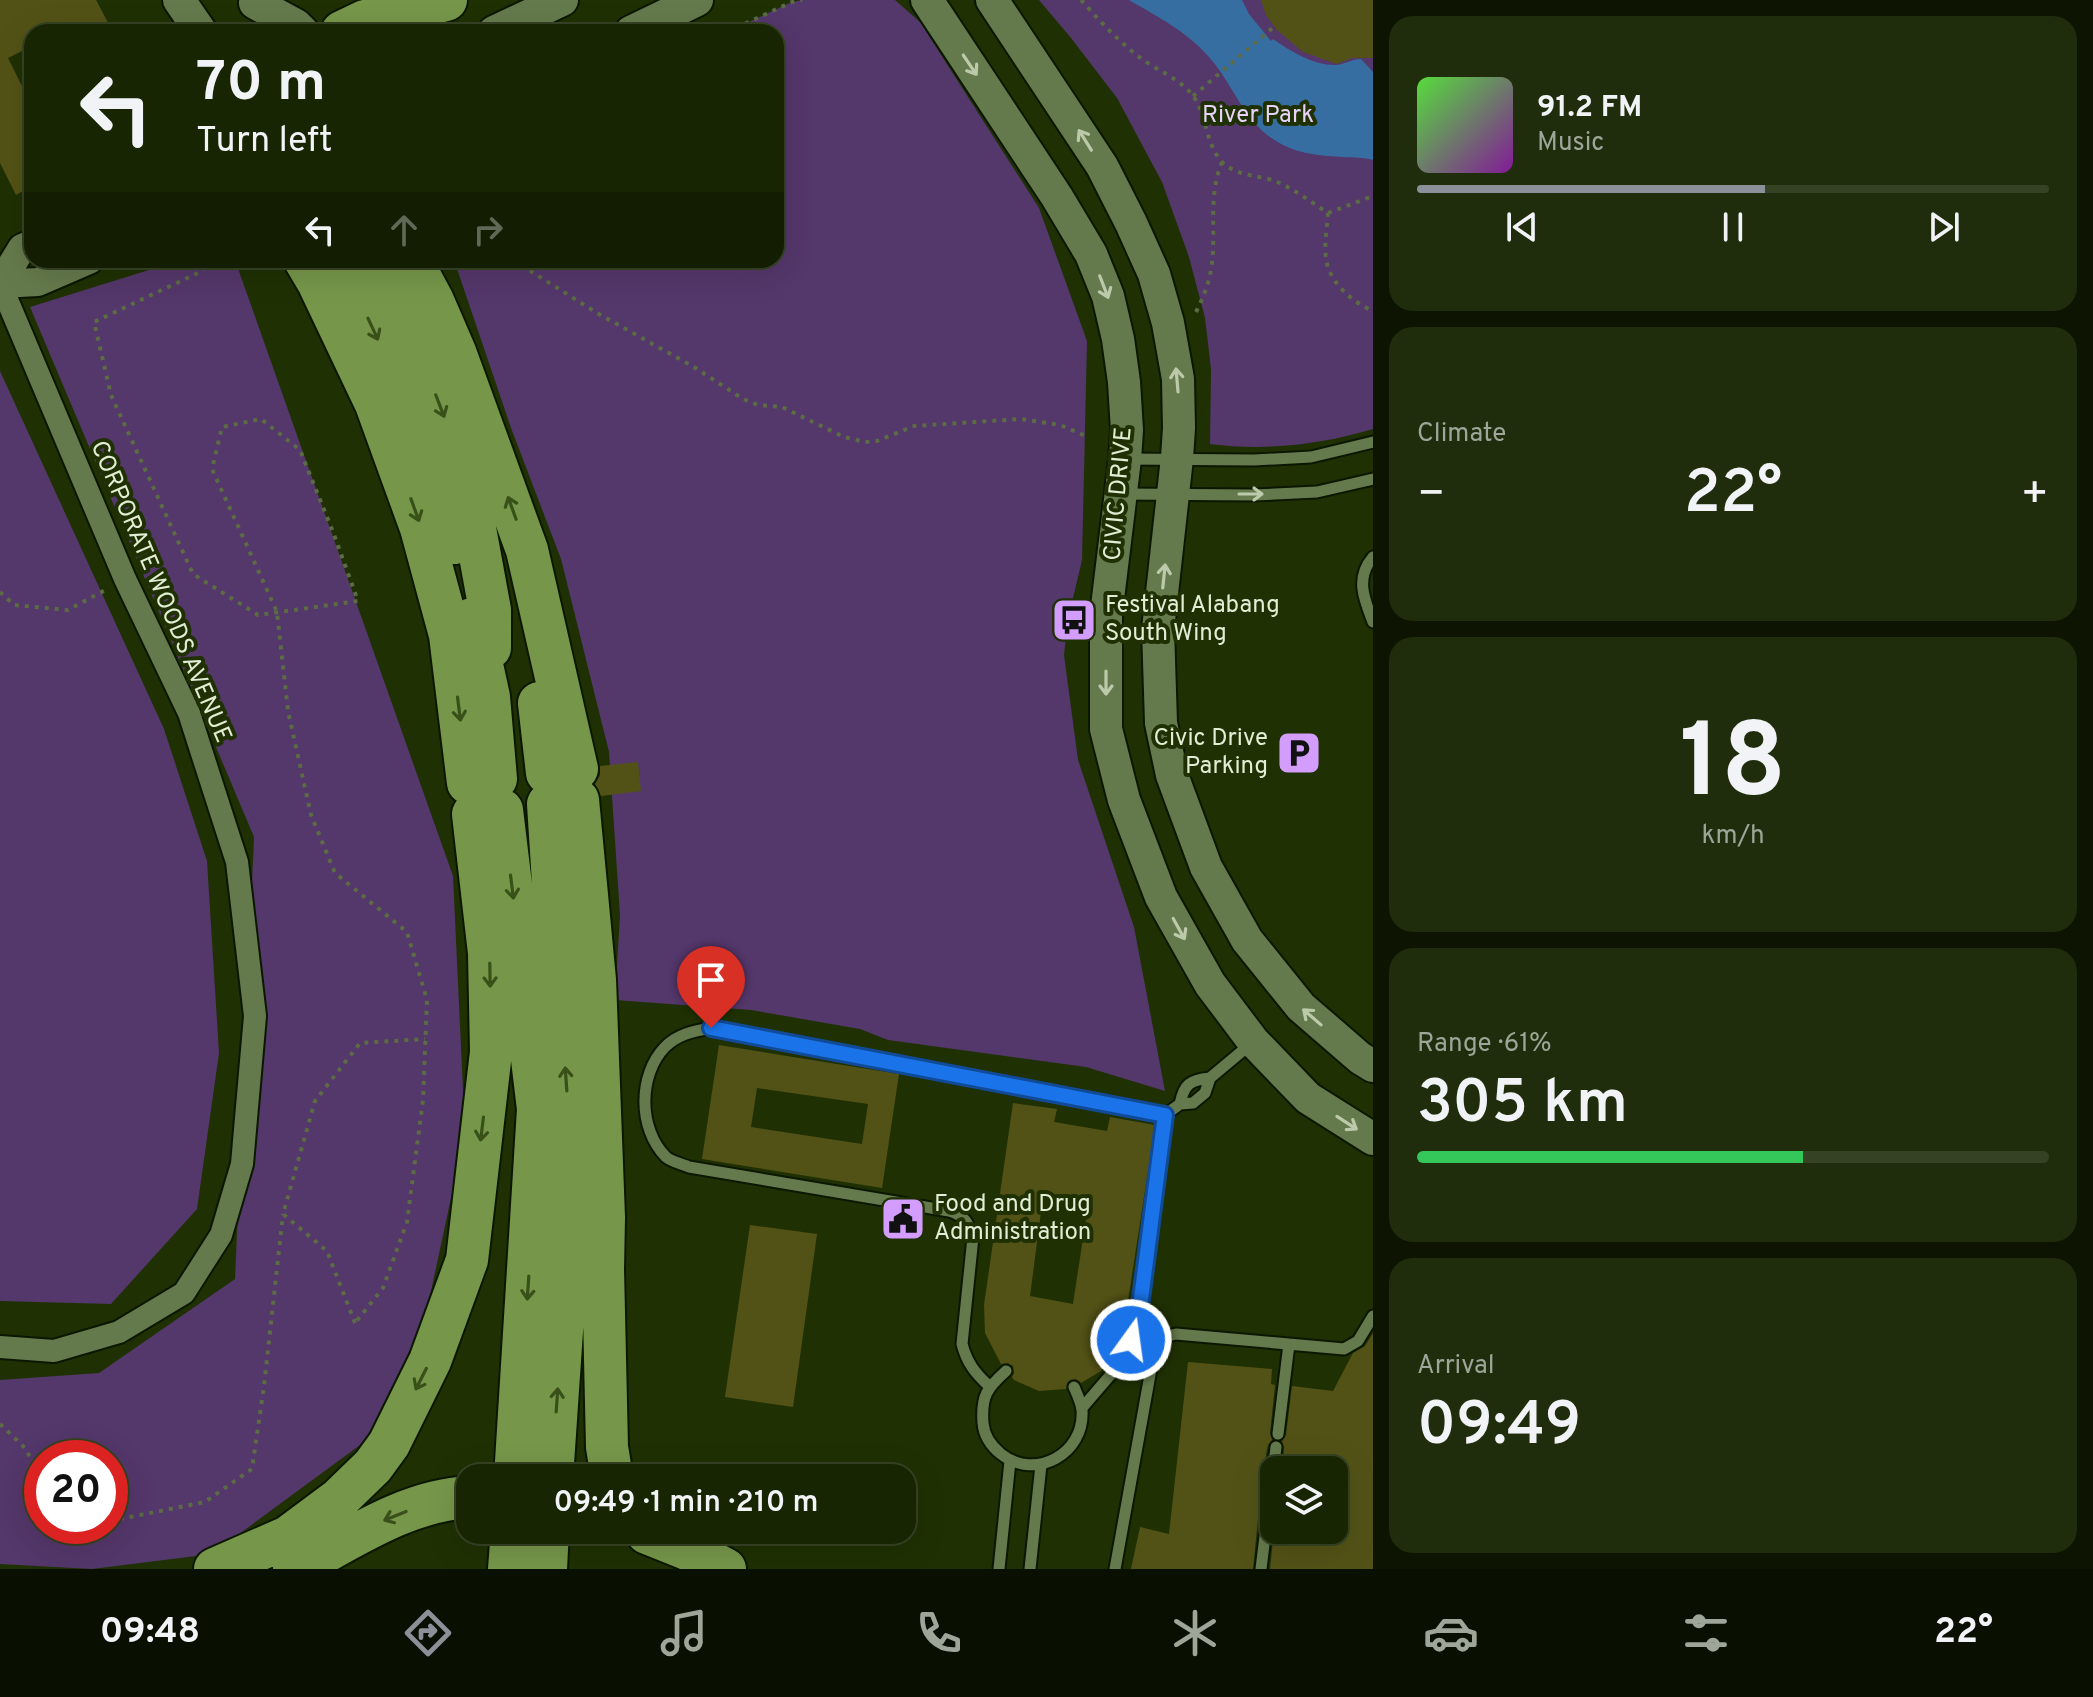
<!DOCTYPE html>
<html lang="en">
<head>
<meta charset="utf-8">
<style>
	:root { --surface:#172502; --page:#202d0c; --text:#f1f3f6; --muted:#9ea599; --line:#364224; --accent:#8c9099 }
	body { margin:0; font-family:Overpass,sans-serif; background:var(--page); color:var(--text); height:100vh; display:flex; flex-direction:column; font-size:30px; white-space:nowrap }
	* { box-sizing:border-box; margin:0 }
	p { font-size:26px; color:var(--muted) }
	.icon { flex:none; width:44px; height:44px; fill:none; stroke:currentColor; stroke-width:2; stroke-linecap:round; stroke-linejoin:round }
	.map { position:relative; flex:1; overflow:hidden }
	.drawer { display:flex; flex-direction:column; gap:16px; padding:16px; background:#0d1401; width:720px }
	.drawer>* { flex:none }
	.banner { position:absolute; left:24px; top:24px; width:760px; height:244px; border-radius:24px; box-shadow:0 8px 32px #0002,0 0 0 2px var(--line); background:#172502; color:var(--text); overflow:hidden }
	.fabs { position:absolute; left:1260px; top:1456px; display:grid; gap:16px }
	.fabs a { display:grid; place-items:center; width:88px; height:88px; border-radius:16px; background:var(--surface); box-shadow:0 8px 32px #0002,0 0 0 2px var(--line); font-size:40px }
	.speed { position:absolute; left:24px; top:1440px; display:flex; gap:16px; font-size:40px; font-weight:700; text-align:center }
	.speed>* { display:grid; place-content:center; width:104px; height:104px; border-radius:50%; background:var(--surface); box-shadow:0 8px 32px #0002,0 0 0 2px var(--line); line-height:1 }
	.speed .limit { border:12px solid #d22; background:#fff; color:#111 }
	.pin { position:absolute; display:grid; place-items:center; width:68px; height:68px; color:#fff; margin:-82px -34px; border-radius:50% 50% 50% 0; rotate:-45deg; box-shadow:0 0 8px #0007 }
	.pin .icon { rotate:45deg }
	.me { position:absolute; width:88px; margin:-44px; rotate:14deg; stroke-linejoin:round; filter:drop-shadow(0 0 6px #0008) }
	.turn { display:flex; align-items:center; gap:28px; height:168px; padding:0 40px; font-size:36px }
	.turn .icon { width:104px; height:104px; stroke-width:2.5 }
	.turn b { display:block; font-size:56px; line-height:68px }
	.lanes { display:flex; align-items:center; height:76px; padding:0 40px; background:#0003; justify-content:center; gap:40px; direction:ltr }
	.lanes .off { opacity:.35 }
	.big { font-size:60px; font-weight:600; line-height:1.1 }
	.drawer .widget { flex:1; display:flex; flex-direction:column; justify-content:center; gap:12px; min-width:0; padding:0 28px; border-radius:24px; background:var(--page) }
	.drawer .dial { align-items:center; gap:0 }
	.dial b { font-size:104px; line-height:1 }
	.song { display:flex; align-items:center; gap:24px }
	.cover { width:96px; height:96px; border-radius:12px; background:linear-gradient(135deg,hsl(110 70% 55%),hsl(290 70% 35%)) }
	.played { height:8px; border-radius:4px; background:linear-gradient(90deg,var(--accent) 55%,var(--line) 55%) }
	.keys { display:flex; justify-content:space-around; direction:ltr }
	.heat { display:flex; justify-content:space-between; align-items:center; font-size:44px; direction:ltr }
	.charge { height:12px; border-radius:6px; background:linear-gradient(90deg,#34c759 61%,var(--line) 0) }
	.trip { position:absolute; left:456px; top:1464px; width:460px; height:80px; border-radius:24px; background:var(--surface); box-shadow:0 8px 32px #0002,0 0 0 2px var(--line); font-weight:600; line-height:80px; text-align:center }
	.tab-bar { display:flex; height:128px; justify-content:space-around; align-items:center; background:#090f01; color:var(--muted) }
	.tab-bar .icon { width:56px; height:56px }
	.tab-bar .current { color:var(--accent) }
	.tab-bar b { font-size:36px; color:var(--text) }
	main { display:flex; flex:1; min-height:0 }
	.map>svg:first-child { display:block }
	.green { fill:#54376b; fill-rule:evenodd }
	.water { fill:#376ea1 }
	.building { fill:#535216; fill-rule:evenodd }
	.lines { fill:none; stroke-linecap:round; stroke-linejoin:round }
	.service-casing { stroke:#0b1700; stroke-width:15 }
	.minor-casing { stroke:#0b1700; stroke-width:26 }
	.tertiary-casing { stroke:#0b1700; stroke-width:32 }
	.secondary-casing { stroke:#0b1700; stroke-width:36 }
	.motorway-casing { stroke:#0b1700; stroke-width:46 }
	.path { stroke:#5b6b44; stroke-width:4; stroke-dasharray:4 6; stroke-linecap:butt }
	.service { stroke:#657a4c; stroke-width:11 }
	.minor { stroke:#657a4c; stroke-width:22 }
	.tertiary { stroke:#657a4c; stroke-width:28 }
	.secondary { stroke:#657a4c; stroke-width:32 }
	.motorway { stroke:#76974a; stroke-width:42 }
	.oneway { stroke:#bccaab }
	.oneway2 { stroke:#395018 }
	.route-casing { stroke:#114b97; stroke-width:20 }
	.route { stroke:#1a73e8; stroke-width:14 }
	.labels { text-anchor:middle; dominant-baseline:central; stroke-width:8; stroke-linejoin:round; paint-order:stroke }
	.park-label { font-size:24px; fill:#e6d3f7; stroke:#1f3103 }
	.street-label { font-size:24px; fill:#e1edd4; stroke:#1f3103 }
	.poi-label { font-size:24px; fill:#e1edd4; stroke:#1f3103; text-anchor:start }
</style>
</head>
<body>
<main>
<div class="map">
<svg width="1373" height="1569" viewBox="0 0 1373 1569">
	<rect width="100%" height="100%" fill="#1f3103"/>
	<!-- green -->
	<path class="green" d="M 802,0 L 895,0 L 920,22 L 1039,208 L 1087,341 L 1082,560 L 1068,619 L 1064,655 L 1078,760 L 1134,927 L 1165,1091 L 1086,1067 L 888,1040 L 860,1029 L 751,1010 L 615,1000 L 620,915 L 609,752 L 561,559 L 511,428 L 454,260 L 776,260 L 776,32 L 727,32 L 792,2 Z
		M 1039,0 L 1373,0 L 1373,429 C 1320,445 1264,451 1210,444 L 1211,369 L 1205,318 L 1189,257 L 1162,182 L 1117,98 L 1071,38 Z
		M 181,260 L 235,260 L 453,876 L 465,1133 L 405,1412 L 212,1554 L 92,1569 L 0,1564 L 0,1380 L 99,1373 L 235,1279 L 254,837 L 30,307 ZM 42,1458 L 110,1458 L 110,1526 L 42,1526 Z
		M 0,371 L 164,729 L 207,861 L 219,1053 L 197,1209 L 111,1304 L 0,1301 Z"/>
	<!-- water -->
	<path class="water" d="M 1129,0 L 1242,0 L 1249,14 L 1271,41 L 1273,39 C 1290,51 1313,65 1335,65 C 1344,65 1351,59 1361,59 L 1373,72 L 1373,160 C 1363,157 1353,158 1343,157 C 1323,156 1300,154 1283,145 C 1243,125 1236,87 1209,57 C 1186,31 1158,17 1129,0 Z"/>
	<!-- building -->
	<path class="building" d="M 0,0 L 96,0 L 113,32 L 32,32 L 32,46 L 8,58 L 32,106 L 32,186 L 16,195 L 0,163 Z
		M 1261,0 L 1373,0 L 1373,58 L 1352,58 L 1337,64 L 1303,52 L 1277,30 L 1266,15 Z
		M 638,762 L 641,791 L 601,796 L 595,784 L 600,775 L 600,766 Z
		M 719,1045 L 899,1074 L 882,1188 L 702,1159 ZM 757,1088 L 868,1104 L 862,1144 L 751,1127 Z
		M 1013,1103 L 1057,1109 L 1054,1122 L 1107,1131 L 1110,1117 L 1155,1125 L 1124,1327 L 1114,1350 L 1101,1371 L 1081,1383 L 1076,1379 L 1070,1380 L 1067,1383 L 1066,1389 L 1039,1391 L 1014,1380 L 1012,1377 L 1014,1373 L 1013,1366 L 1008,1363 L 1001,1364 L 985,1333 L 984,1305 ZM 1042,1204 L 1087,1212 L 1073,1304 L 1030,1296 Z
		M 750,1225 L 817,1234 L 793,1407 L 725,1397 Z
		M 1373,1333 L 1373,1569 L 1270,1569 L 1274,1530 L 1334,1530 L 1334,1470 L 1282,1470 L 1284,1448 L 1282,1441 L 1286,1435 L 1292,1386 L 1333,1391 L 1353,1353 L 1365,1346 Z
		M 1188,1362 L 1272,1369 L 1271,1384 L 1275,1385 L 1270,1433 L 1272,1440 L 1268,1445 L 1263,1470 L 1253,1569 L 1131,1569 L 1140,1527 L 1169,1534 Z"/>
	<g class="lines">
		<!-- service casing -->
		<g class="service-casing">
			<path id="service" d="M 1127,459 L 1254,460 L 1311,457 L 1373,442
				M 1123,494 L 1254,495 L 1317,492 L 1373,479
				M 1373,557 C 1355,578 1364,599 1373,622
				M 1180,1104 C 1184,1084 1190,1080 1210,1078
				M 1006,1371 C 987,1388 981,1396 983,1423 C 984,1436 991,1446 1001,1454 C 1035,1481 1085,1454 1082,1410 C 1081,1402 1077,1394 1074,1387
				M 989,1386 C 975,1373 967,1363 962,1344 L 973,1237 C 968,1222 965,1216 949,1211 L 689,1167 C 682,1164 672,1162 666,1157 C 638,1129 638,1075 665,1047 C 678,1034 694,1031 711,1028 L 1165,1115
				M 1082,1408 L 1125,1358 L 1138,1322 L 1165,1115 L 1180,1104 L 1193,1103 L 1205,1093 L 1210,1078 L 1253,1042
				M 1278,1434 L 1289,1344
				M 999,1569 L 1010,1461
				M 1030,1569 L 1041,1465
				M 1115,1569 L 1155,1347 L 1164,1337 L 1176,1334 L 1344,1349 L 1358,1341 L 1373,1316
				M 1261,1569 L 1276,1447"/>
		</g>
		<!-- minor casing -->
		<g class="minor-casing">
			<path id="minor" d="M 0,283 L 125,579 L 189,713 L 237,862 L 255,1016 L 242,1164 L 221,1235 L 184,1293 L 119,1332 L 54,1351 L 0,1347"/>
		</g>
		<!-- tertiary casing -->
		<g class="tertiary-casing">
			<path id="tertiary" d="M 0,284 L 38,282 L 89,260
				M 0,284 L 22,248 L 32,244"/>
		</g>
		<!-- secondary casing -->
		<g class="secondary-casing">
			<path id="secondary" d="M 179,0 L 201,32
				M 927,0 L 1057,197 L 1091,254 L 1108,296 L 1118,339 L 1124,382 L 1127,430 L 1125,459 L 1106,615 L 1106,729 L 1124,800 L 1161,897 L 1210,984 L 1253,1041 L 1308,1098 L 1373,1139
				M 992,0 L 1102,166 L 1131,223 L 1154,274 L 1168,323 L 1178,379 L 1179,428 L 1177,458 L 1158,629 L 1161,723 L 1172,775 L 1206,867 L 1247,940 L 1301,1007 L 1360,1058 L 1373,1066
				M 255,3 L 296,25 L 303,32
				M 494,32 L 562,0
				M 631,32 L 697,0"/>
		</g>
		<!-- motorway casing -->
		<g class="motorway-casing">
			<path id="motorway" d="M 342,32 L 365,21 L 446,0
				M 305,260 L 318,282 L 376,404 L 421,528 L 450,635 L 468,783
				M 336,260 C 387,349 425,444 454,543
				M 411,260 L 433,301 L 455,352 L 527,550 L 577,769
				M 382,282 L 427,372 L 465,474 L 490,610 L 490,648
				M 472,619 L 489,697 L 496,779
				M 539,703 L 547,773
				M 578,800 L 595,980 L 604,1217 L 603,1269 L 607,1447 L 612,1478
				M 548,804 L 567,1103 L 570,1213 L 552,1478
				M 502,810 L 538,1109 L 515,1478
				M 647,1533 L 687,1549 L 725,1569
				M 215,1569 L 288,1537 L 339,1499 L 373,1466 L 389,1444 L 430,1361 L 467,1260 L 491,1052 L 489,953 L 473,814
				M 294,1569 C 349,1540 406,1500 470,1497
				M 509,1569 L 512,1530
				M 546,1569 L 548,1530"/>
		</g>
		<!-- path -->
		<path class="path" d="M 1081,0 C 1099,20 1117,40 1138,56 C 1155,70 1180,78 1193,96 C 1207,114 1205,145 1223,163 C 1237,176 1258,175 1275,181 C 1294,189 1311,202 1328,213 L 1373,196
			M 727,32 L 792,2 L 802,0
			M 1193,96 L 1276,25
			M 1328,213 C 1327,228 1324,244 1326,259 C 1329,282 1352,302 1373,311
			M 213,260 L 200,272 L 94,322 L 111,395 L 193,574 L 258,615 L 358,601 L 333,532 L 300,450 L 261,419 L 222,427 L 212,469 L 277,612 L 288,711 L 311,815 L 335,873 L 407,932 L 427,1000 L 423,1100 L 407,1222 L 383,1288 L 355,1323
			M 513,260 L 597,313 L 694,367 L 743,399 L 758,405 L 782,407 L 844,437 L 865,442 L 877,441 L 914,426 L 1021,419 L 1060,425 L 1086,436
			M 1196,312 C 1204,296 1210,281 1212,263 C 1216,229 1208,195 1222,162
			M 0,592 L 14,605 L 68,610 L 107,589
			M 355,1323 L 327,1251 L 283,1214 L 315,1101 L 360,1043 L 425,1039
			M 0,1424 L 23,1446 L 42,1475
			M 110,1521 L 205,1502 L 252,1469 L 264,1386 L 283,1214
			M 76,1526 L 77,1528 L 85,1526"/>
		<!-- service -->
		<use href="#service" class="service"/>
		<!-- minor -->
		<use href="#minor" class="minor"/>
		<!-- tertiary -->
		<use href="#tertiary" class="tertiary"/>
		<!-- secondary -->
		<use href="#secondary" class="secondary"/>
		<!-- motorway -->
		<use href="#motorway" class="motorway"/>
	</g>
	<!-- one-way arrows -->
	<defs><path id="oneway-shaft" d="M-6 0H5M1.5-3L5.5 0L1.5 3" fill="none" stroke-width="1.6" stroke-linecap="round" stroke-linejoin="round" transform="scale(2)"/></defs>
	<g class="oneway">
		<use href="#oneway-shaft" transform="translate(970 65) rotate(56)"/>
		<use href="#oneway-shaft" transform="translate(1085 140) rotate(-122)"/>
		<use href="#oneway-shaft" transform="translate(1104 287) rotate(69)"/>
		<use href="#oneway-shaft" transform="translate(1177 380) rotate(-95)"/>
		<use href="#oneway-shaft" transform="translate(1251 494)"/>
		<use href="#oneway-shaft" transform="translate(1164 576) rotate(-84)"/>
		<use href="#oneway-shaft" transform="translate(1106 683) rotate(90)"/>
		<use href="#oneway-shaft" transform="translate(1179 929) rotate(61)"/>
		<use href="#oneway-shaft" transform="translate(1312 1017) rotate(-139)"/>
		<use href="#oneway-shaft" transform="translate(1347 1123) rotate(33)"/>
	</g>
	<g class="oneway2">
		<use href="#oneway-shaft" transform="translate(373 329) rotate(65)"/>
		<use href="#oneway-shaft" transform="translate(440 406) rotate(69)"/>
		<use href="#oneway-shaft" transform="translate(512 508) rotate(-110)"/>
		<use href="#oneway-shaft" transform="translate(415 510) rotate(70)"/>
		<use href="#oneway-shaft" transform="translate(459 709) rotate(83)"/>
		<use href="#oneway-shaft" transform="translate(512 887) rotate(83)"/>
		<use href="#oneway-shaft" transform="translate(490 975) rotate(89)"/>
		<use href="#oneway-shaft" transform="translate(566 1079) rotate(-94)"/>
		<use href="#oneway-shaft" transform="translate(482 1129) rotate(97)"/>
		<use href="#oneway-shaft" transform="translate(528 1288) rotate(94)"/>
		<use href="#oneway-shaft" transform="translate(421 1379) rotate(117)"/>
		<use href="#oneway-shaft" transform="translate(557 1400) rotate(-86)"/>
		<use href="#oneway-shaft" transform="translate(395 1516) rotate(158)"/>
	</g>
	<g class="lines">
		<!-- route casing -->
		<g class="route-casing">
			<path id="route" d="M 711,1028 L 1165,1115 L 1138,1322 L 1131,1340"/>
		</g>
		<!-- route -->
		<use href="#route" class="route"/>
	</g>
	<!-- icons -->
	<defs>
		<g id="bus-square" transform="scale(2.3)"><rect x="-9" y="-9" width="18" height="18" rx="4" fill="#d29dfd" stroke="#1f3103"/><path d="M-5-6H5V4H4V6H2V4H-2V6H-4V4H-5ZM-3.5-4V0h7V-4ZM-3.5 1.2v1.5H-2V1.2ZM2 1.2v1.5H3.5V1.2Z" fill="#111"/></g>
		<g id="parking-square" transform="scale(2.3)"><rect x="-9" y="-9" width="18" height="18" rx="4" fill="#d29dfd" stroke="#1f3103"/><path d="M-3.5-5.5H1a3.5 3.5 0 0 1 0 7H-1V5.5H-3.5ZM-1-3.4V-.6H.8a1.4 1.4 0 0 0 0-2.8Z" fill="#111"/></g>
		<g id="civic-square" transform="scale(2.3)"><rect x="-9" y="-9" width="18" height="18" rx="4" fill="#d29dfd" stroke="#1f3103"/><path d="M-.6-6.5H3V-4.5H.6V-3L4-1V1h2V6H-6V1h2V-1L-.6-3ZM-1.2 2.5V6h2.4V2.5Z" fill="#111"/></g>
	</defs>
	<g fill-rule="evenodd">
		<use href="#bus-square" x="1074" y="620"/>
		<use href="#parking-square" x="1299" y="753"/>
		<use href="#civic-square" x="903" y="1219"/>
	</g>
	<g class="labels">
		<!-- park labels -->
		<g class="park-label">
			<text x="1258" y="116">River Park</text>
		</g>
		<!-- street labels -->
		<g class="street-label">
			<text transform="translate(1119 494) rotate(-85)">CIVIC DRIVE</text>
			<text transform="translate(160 592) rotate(67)">CORPORATE WOODS AVENUE</text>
		</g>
		<!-- poi labels -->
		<g class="poi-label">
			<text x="1105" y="606">Festival Alabang<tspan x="1105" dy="28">South Wing</tspan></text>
			<text x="1268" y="739" text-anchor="end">Civic Drive<tspan x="1268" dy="28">Parking</tspan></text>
			<text x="934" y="1205">Food and Drug<tspan x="934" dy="28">Administration</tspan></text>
		</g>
	</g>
</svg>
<div class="fabs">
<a><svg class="icon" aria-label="layers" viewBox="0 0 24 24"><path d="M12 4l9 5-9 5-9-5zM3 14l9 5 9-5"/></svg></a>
</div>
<div class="speed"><div class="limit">20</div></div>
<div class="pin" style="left:711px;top:1028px;background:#d93025"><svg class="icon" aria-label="arrive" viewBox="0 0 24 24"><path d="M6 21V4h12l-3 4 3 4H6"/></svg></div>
<svg class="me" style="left:1131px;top:1340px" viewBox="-20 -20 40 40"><circle r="17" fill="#1a73e8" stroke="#fff" stroke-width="3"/><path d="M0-11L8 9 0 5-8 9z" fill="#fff"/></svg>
<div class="trip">09:49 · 1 min · 210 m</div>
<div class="banner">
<div class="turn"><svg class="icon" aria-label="left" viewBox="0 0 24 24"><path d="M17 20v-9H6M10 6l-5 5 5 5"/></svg><div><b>70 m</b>Turn left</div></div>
<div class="lanes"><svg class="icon" aria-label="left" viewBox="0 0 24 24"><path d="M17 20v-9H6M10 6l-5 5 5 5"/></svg><svg class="icon off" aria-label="ahead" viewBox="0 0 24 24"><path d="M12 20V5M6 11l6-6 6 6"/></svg><svg class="icon off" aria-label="right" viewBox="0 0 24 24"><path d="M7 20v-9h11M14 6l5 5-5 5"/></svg></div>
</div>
</div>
<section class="drawer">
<div class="widget">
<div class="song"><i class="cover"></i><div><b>91.2 FM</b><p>Music</p></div></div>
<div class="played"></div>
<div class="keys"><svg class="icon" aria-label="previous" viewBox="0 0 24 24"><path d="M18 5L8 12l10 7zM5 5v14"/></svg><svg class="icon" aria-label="pause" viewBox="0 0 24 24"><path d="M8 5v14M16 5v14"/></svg><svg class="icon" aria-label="next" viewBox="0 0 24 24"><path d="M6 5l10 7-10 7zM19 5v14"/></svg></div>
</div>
<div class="widget"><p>Climate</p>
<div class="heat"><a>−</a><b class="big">22°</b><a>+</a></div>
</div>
<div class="widget dial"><b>18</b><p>km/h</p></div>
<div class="widget"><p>Range · 61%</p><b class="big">305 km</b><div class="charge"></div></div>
<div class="widget"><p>Arrival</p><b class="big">09:49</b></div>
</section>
</main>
<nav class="tab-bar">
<b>09:48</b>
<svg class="icon current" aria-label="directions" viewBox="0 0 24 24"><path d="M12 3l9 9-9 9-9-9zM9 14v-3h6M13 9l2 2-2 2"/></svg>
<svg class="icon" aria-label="music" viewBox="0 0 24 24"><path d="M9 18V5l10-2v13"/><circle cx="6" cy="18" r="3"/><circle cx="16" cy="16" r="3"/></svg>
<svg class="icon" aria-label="phone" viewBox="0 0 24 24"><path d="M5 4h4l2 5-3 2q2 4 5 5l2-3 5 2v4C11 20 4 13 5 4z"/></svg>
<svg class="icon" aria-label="climate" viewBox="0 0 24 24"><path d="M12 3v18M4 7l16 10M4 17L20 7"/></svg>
<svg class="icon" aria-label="car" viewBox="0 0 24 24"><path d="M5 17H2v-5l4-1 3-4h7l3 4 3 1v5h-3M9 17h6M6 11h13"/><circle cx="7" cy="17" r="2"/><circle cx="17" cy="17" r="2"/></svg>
<svg class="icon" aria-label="filters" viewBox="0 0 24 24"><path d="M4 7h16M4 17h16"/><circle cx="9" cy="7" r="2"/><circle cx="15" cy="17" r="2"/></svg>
<b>22°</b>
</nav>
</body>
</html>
